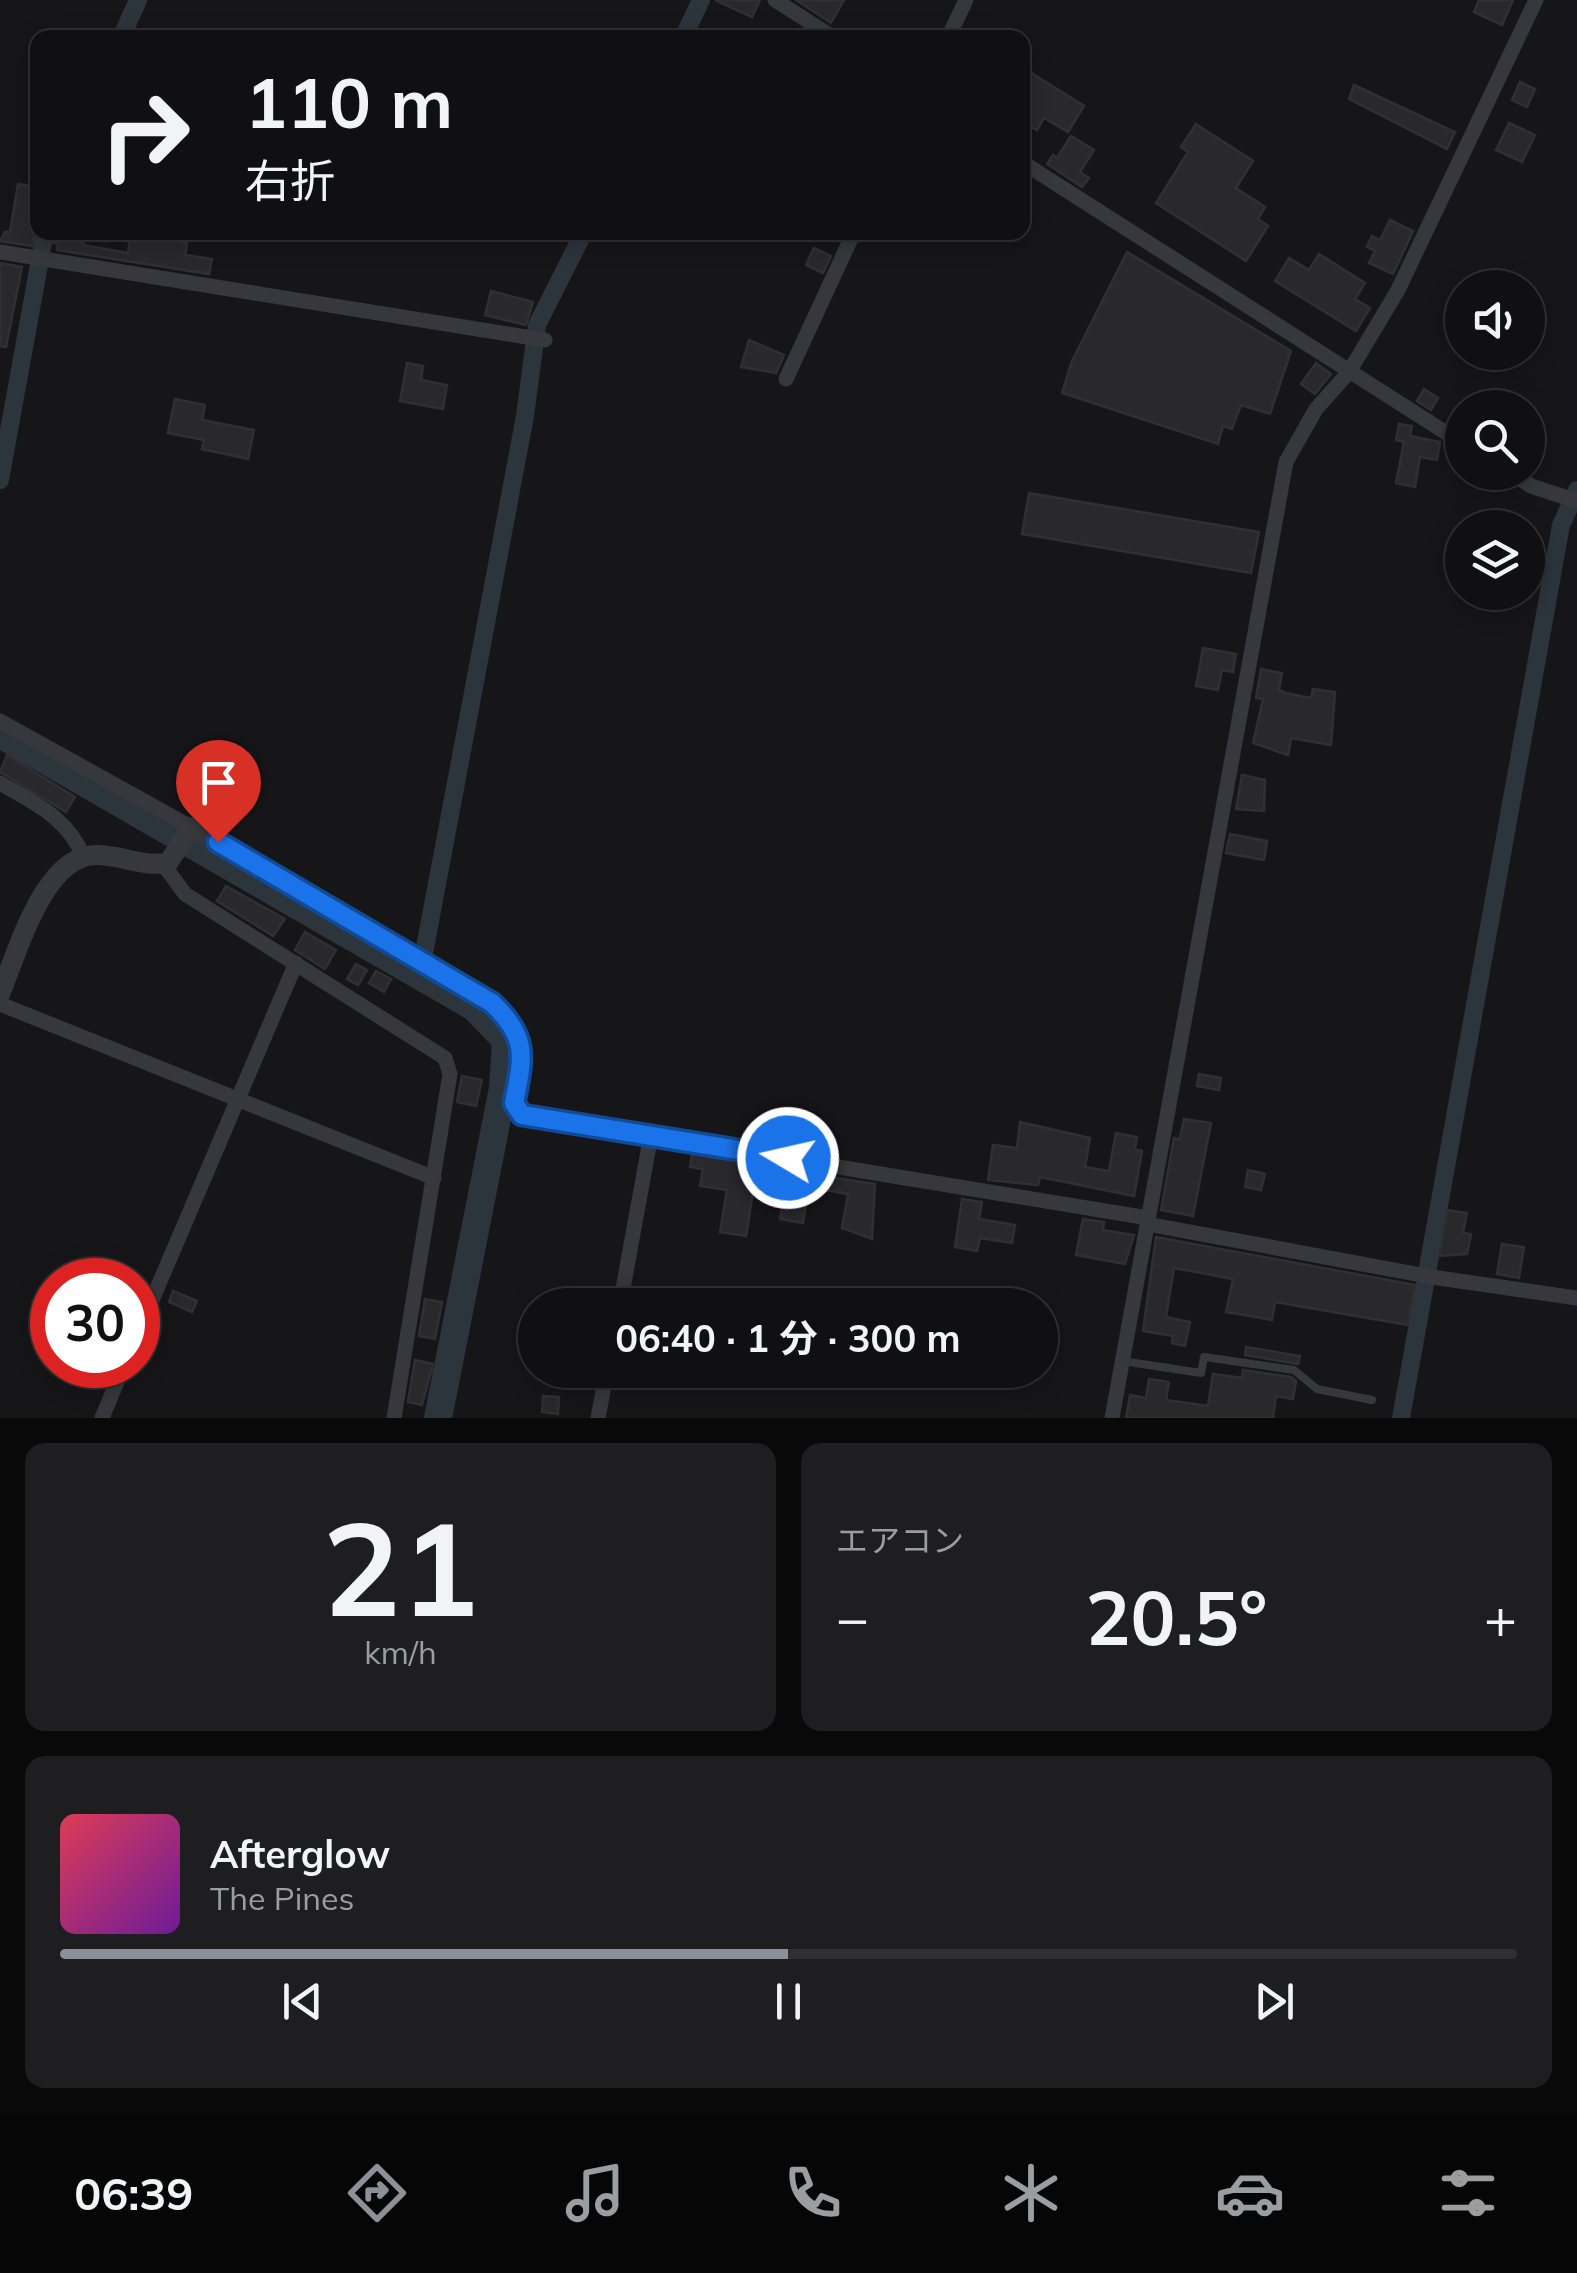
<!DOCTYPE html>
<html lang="ja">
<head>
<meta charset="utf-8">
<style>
	:root { --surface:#101012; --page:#1e1e20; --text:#f1f3f6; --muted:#9c9d9f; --line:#303032; --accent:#8c9099 }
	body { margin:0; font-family:Mulish,"Noto Sans JP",sans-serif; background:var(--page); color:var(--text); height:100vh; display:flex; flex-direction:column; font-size:38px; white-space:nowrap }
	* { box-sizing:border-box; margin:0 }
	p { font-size:32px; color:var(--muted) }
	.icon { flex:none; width:55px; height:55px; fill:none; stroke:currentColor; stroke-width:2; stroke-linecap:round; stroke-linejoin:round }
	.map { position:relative; height:1418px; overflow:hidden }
	.drawer { display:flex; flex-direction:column; gap:25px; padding:25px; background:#09090a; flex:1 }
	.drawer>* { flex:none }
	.hud { position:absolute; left:30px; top:30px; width:1000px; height:210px; border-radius:20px; box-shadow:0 5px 25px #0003,0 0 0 2px var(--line); background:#101012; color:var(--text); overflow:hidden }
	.controls { position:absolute; left:1445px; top:270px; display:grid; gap:20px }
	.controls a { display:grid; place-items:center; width:100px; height:100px; border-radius:50%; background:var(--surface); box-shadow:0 5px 25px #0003,0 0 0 2px var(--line); font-size:50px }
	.speed { position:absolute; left:30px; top:1258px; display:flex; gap:20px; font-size:50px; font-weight:700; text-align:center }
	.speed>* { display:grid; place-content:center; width:130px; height:130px; border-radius:50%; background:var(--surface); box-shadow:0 5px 25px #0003,0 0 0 2px var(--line); line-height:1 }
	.speed .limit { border:15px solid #d22; background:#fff; color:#111 }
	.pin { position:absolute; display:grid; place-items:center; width:85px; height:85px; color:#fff; margin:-102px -42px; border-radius:50% 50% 50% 0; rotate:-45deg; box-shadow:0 0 10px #0007 }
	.pin .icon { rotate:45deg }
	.me { position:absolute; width:110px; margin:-55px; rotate:279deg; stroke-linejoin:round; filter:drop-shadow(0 0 8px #0008) }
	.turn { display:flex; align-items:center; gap:35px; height:210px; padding:0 50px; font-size:45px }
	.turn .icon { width:130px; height:130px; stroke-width:2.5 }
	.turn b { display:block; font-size:70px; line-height:85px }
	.big { font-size:75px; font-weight:700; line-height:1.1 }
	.drawer .card { flex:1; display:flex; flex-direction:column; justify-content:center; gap:15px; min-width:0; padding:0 35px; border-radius:20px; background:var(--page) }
	.drawer .dial { align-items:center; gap:0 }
	.dial b { font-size:130px; line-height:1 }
	.song { display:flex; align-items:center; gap:30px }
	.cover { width:120px; height:120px; border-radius:15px; background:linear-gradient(135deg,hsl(350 70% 55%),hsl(280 70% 35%)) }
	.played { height:10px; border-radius:5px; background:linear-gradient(90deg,var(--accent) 50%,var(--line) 50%) }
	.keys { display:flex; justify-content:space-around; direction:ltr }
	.heat { display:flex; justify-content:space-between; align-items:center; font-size:55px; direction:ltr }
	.drawer .tiles { flex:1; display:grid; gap:25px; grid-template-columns:1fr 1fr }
	.card:last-child { grid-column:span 2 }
	.trip { position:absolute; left:518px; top:1288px; width:540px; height:100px; border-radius:50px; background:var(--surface); box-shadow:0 5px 25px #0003,0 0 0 2px var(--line); font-weight:700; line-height:100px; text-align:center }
	.dock { display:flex; height:160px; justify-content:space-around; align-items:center; background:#060607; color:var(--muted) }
	.dock .icon { width:70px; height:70px }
	.dock .current { color:var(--accent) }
	.dock b { font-size:45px; color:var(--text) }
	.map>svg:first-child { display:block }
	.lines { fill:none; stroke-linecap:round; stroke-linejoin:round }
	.canal { stroke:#2c353c; stroke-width:18 }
	.river { stroke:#2c353c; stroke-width:28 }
	.building { fill:#29292c; stroke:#303034; stroke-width:2.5 }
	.service { stroke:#37383d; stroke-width:8 }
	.minor { stroke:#37383d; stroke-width:15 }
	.tertiary { stroke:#37383d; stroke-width:20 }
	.route-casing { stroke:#114b97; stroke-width:25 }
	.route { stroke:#1a73e8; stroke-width:18 }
</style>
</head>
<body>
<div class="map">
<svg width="1577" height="1418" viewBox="0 0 1577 1418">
	<rect width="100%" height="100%" fill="#161618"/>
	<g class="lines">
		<!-- canal -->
		<path class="canal" d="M 121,38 L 138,0
			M 683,38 L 701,0
			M 0,480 L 45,232
			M 424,953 L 525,416 L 537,325 L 584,232
			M 1401,1418 L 1561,525 L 1577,490"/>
		<!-- river -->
		<path class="river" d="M 0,734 L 474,1007 L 506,1040 L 503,1088 L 438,1418"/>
	</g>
	<!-- building -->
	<path class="building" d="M 715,0 L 760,0 L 752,17 Z
		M 796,0 L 844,0 L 831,23 Z
		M 1479,0 L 1513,0 L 1502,25 L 1474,12 Z
		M 1022,67 L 1084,106 L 1068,132 L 1044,118 L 1037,130 L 1022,122 Z
		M 1520,82 L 1535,89 L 1527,107 L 1512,100 Z
		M 1354,85 L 1455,132 L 1447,149 L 1349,99 Z
		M 1509,123 L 1535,135 L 1522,162 L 1496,150 Z
		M 1196,124 L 1253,161 L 1236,188 L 1265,207 L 1258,219 L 1268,226 L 1246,261 L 1156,203 L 1188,152 L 1181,147 Z
		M 1071,136 L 1094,150 L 1080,172 L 1089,178 L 1082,187 L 1047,164 L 1053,155 L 1057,158 Z
		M 18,184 L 38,187 L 34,232 L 86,232 L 83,245 L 128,253 L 131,234 L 187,243 L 185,255 L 212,259 L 209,274 L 57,250 L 58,244 L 33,238 L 32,246 L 0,241 L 5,232 L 10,232 Z
		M 1390,220 L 1413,231 L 1393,274 L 1369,263 L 1375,251 L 1367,247 L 1372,236 L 1380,240 Z
		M 814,248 L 831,256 L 823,273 L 806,265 Z
		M 1127,252 L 1291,351 L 1270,414 L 1241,405 L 1232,429 L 1223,426 L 1218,444 L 1062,393 L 1072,361 Z
		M 1319,254 L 1365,283 L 1355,299 L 1370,308 L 1356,331 L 1275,281 L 1289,258 L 1309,270 Z
		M 0,263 L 22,267 L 6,347 L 0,346 Z
		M 491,291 L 533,302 L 526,325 L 485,315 Z
		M 749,340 L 784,355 L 776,373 L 741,367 Z
		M 407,363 L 423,366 L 421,380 L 447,385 L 443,409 L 400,401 Z
		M 1316,363 L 1331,374 L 1315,394 L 1301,384 Z
		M 1424,389 L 1438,398 L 1431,410 L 1417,401 Z
		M 175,399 L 205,405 L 202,420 L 254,430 L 248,459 L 202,449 L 204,440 L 168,433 Z
		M 1399,424 L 1412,426 L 1410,436 L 1440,442 L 1437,460 L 1420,457 L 1415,487 L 1396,483 L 1404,442 L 1396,440 Z
		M 1029,493 L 1259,532 L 1251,573 L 1022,534 Z
		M 1203,648 L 1236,654 L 1233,672 L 1222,670 L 1218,690 L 1196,686 Z
		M 1261,669 L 1282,673 L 1279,690 L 1286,693 L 1311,698 L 1313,689 L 1335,692 L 1331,745 L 1291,738 L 1288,755 L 1253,743 L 1263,699 L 1256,698 Z
		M 7,755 L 75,797 L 66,812 L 0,772 Z
		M 1242,775 L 1265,780 L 1264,811 L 1236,809 Z
		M 1230,834 L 1267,841 L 1264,860 L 1226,853 Z
		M 226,886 L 285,919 L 273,936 L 217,901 Z
		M 305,932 L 336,950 L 325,969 L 295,950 Z
		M 356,964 L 367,970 L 358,985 L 347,979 Z
		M 376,971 L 391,979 L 384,992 L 369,983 Z
		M 1199,1074 L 1221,1078 L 1219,1090 L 1197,1086 Z
		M 462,1076 L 482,1080 L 476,1106 L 457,1102 Z
		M 1184,1119 L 1211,1123 L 1193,1216 L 1161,1210 L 1174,1138 L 1180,1139 Z
		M 1020,1122 L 1090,1138 L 1085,1167 L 1109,1171 L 1116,1133 L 1137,1137 L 1135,1149 L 1142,1151 L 1134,1196 L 1040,1177 L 1038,1185 L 988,1180 L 993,1145 L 1017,1148 Z
		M 692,1154 L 772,1167 L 770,1181 L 755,1179 L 746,1236 L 720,1232 L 727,1190 L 700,1186 L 703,1169 L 690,1167 Z
		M 1248,1170 L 1265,1174 L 1261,1190 L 1245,1187 Z
		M 780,1173 L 810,1178 L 803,1223 L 780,1219 L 785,1193 L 777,1192 Z
		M 817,1175 L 875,1184 L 872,1239 L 842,1228 L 848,1194 L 815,1188 Z
		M 962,1199 L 982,1202 L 979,1219 L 1015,1225 L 1012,1243 L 980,1238 L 977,1251 L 955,1247 Z
		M 1447,1210 L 1467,1213 L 1463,1233 L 1471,1234 L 1467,1254 L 1439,1256 Z
		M 1083,1219 L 1104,1222 L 1103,1230 L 1134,1235 L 1125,1264 L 1076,1255 Z
		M 1156,1237 L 1415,1285 L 1408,1325 L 1275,1302 L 1272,1320 L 1226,1312 L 1233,1279 L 1174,1268 L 1166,1317 L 1190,1322 L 1185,1346 L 1172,1343 L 1173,1336 L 1143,1331 Z
		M 1502,1244 L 1524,1247 L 1519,1278 L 1497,1274 Z
		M 173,1291 L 197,1301 L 192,1312 L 169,1302 Z
		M 425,1299 L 442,1302 L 435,1339 L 419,1336 Z
		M 1246,1347 L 1300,1356 L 1298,1364 L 1245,1355 Z
		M 415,1360 L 433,1364 L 422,1405 L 408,1402 Z
		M 1243,1370 L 1291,1377 L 1296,1381 L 1293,1399 L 1276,1396 L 1273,1418 L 1126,1418 L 1130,1395 L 1146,1398 L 1149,1379 L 1169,1382 L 1166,1400 L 1208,1406 L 1213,1374 L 1242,1378 Z
		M 543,1396 L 559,1397 L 558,1414 L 542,1412 Z"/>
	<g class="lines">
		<!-- service -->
		<path class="service" d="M 1122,1361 L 1201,1373 L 1204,1357 L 1294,1370 L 1317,1389 L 1372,1400"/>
		<!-- minor -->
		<path class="minor" d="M 775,0 L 834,38
			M 948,38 L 966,0
			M 1022,162 L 1462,443
			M 0,252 L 545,340
			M 786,379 L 854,232
			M 1510,472 L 1531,486 L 1577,501
			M 0,721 L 218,842 L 493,1003 C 529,1039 523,1057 513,1103 L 523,1115 L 1148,1218
			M 0,783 C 34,803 68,818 83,856
			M 163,864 L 185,894 L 445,1058 L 450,1074 L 394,1418
			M 0,1004 L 434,1178
			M 1147,1224 L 1432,1277 L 1577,1298
			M 620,1305 L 651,1135
			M 138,1333 L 296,963
			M 102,1418 L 124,1365
			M 598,1418 L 607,1370
			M 1112,1418 L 1286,462 L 1316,409 L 1349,372 L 1398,290 L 1536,0"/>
		<!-- tertiary -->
		<path class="tertiary" d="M 0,994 C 18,952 44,852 99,855 C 124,856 142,867 168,863 L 192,827"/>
	</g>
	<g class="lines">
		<!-- route casing -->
		<g class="route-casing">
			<path id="route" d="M 218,842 L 492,1003 C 529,1038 523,1057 514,1103 L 522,1115 L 788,1158"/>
		</g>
		<!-- route -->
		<use href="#route" class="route"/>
	</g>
</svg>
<div class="controls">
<a><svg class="icon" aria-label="sound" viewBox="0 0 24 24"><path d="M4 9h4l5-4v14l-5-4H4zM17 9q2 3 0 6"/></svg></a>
<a><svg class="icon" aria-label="search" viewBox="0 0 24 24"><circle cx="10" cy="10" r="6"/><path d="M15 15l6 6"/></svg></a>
<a><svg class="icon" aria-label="layers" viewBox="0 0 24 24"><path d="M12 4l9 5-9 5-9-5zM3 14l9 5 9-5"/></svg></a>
</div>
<div class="speed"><div class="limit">30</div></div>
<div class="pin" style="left:218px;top:842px;background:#d93025"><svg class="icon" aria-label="arrive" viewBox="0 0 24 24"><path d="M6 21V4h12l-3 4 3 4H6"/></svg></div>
<svg class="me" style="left:788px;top:1158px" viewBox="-20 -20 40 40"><circle r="17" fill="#1a73e8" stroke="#fff" stroke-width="3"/><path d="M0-11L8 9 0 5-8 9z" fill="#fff"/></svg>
<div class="trip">06:40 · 1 分 · 300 m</div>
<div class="hud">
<div class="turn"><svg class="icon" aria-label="right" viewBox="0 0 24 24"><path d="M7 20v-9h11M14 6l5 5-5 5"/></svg><div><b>110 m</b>右折</div></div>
</div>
</div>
<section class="drawer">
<div class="tiles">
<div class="card dial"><b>21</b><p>km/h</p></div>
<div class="card"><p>エアコン</p>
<div class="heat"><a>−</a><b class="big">20.5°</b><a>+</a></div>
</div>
<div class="card">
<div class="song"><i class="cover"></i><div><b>Afterglow</b><p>The Pines</p></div></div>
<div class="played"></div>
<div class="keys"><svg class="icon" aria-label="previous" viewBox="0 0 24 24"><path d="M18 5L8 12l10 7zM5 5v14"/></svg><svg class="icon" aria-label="pause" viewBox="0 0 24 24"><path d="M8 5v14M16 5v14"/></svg><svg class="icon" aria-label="next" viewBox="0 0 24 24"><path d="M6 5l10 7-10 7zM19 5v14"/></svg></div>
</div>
</div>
</section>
<nav class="dock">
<b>06:39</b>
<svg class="icon current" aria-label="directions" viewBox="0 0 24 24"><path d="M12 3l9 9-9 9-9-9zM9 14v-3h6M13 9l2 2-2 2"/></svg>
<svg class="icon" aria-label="music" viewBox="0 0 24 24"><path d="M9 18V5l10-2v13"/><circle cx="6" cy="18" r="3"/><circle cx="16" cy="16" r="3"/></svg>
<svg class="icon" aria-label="phone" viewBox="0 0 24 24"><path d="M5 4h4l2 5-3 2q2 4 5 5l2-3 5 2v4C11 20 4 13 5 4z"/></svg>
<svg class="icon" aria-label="climate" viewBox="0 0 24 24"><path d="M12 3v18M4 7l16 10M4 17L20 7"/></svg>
<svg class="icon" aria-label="car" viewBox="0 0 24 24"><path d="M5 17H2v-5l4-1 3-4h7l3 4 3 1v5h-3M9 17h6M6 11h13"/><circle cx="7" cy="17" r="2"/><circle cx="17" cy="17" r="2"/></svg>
<svg class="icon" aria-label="filters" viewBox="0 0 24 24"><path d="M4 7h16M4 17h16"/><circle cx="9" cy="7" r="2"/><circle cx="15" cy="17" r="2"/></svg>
</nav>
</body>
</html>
